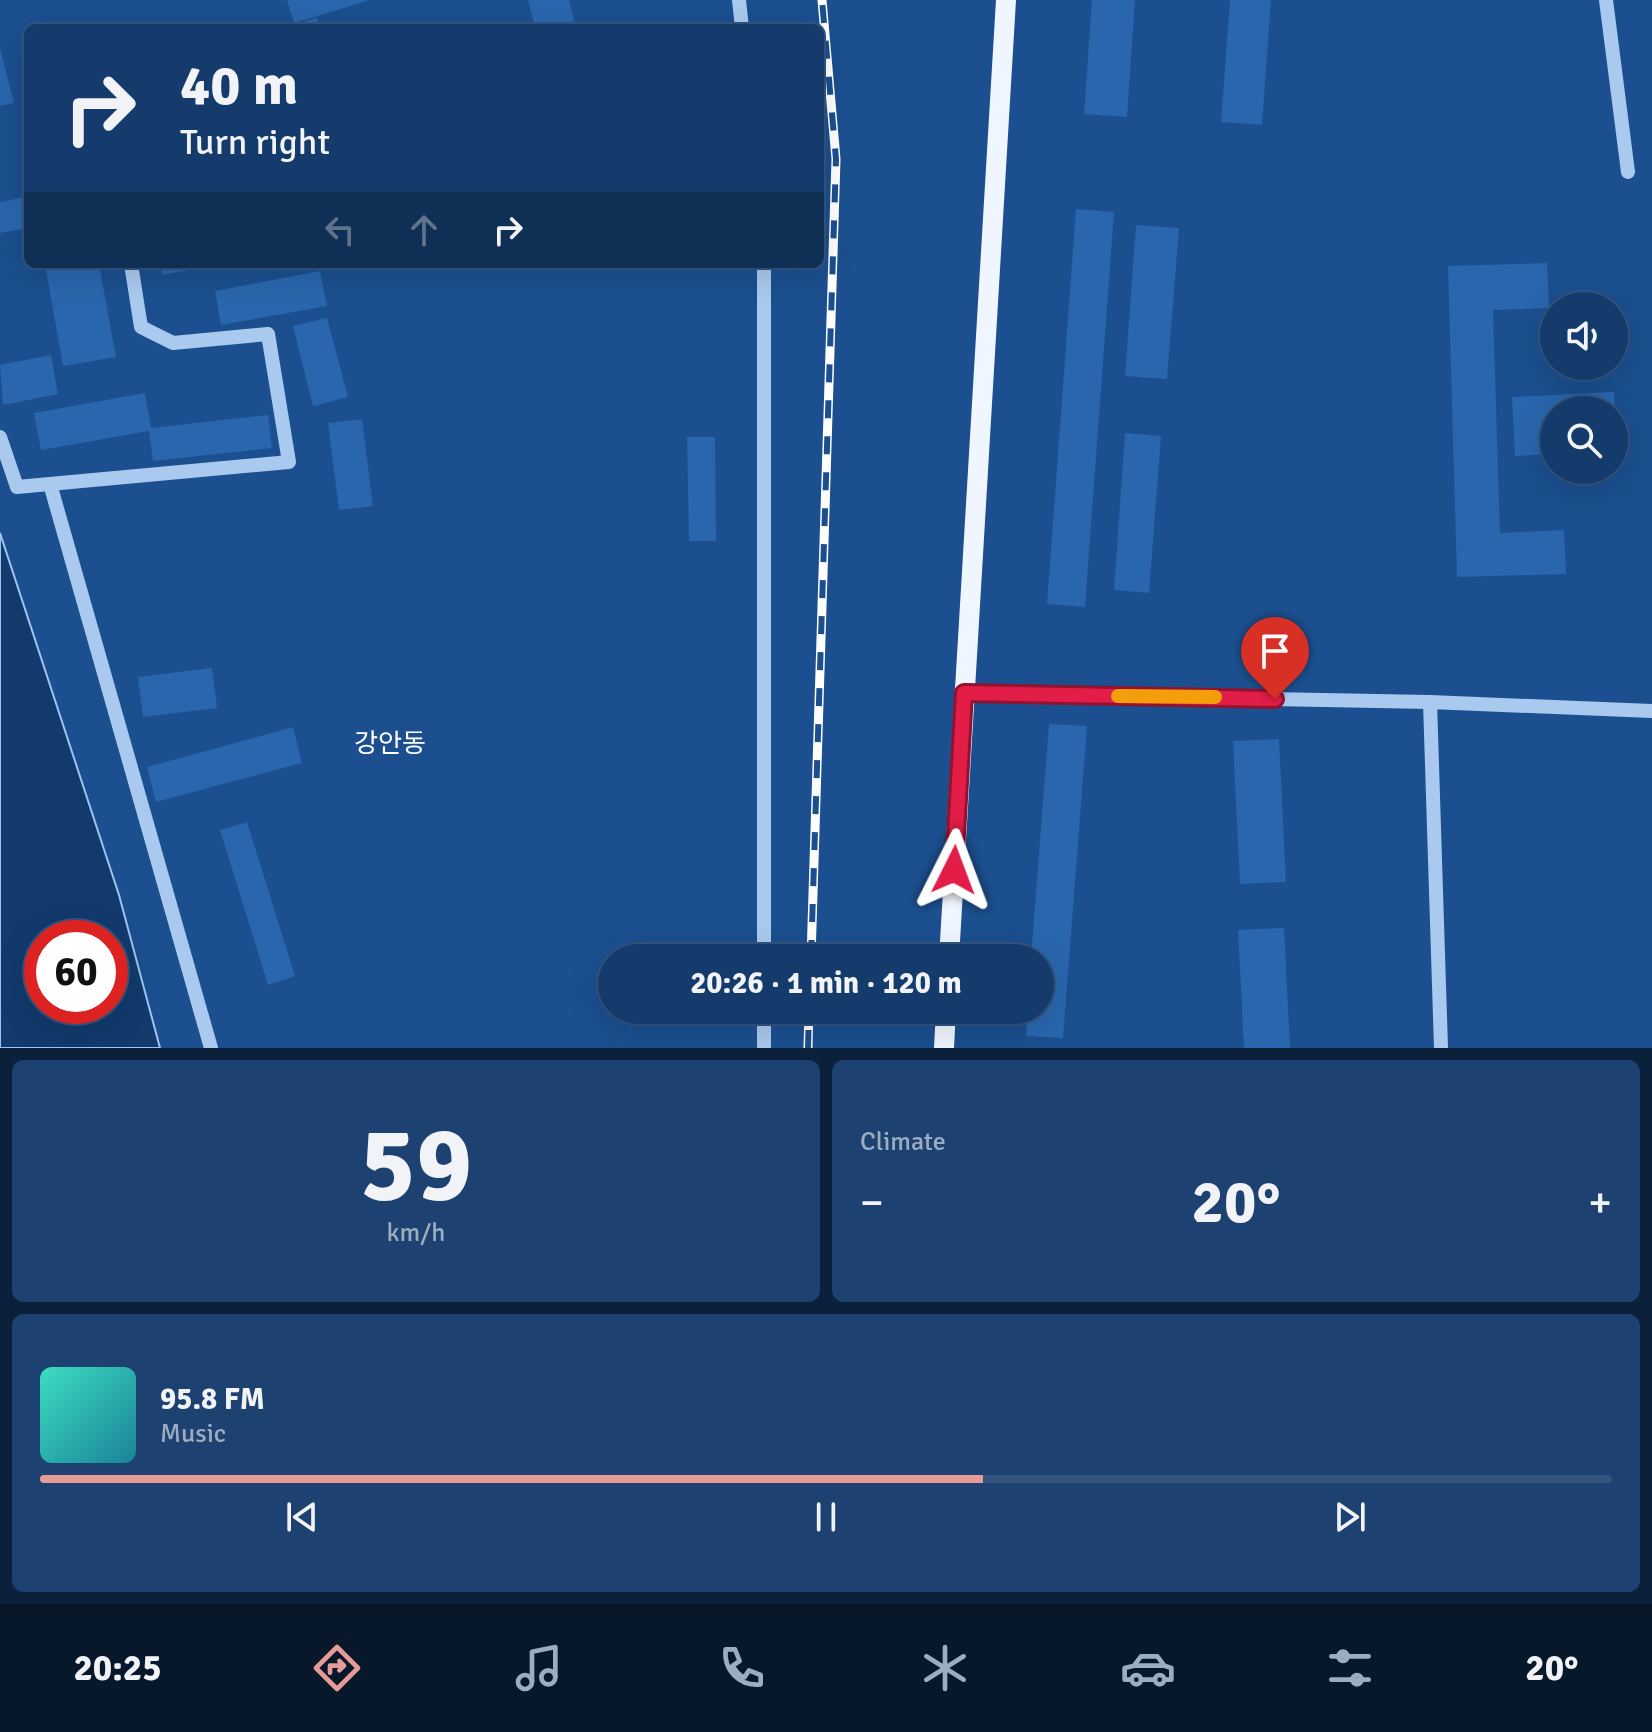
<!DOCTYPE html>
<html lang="en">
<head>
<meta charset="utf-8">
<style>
	:root { --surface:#143b6b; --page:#1d4271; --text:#f1f3f6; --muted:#9dadc1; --line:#33557e; --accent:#e69b98 }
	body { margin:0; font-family:Signika,"Noto Sans KR",sans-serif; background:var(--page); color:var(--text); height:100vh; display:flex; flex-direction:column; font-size:30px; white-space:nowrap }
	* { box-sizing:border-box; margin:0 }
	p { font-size:26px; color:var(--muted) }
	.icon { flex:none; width:44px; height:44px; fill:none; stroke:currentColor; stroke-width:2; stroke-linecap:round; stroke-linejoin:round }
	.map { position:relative; height:1048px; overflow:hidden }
	.sheet { display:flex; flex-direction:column; gap:12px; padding:12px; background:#0b203b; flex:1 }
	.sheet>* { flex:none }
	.banner { position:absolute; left:24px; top:24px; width:800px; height:244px; border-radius:12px; box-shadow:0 8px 32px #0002,0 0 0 2px var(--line); background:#143b6b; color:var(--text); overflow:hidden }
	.tools { position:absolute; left:1540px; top:292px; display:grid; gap:16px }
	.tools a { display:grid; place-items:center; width:88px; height:88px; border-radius:50%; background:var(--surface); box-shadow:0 8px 32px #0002,0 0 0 2px var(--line); font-size:40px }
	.speed { position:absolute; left:24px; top:920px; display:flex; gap:16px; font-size:40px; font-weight:700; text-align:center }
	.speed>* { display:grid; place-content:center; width:104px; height:104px; border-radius:50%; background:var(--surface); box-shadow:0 8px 32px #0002,0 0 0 2px var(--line); line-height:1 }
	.speed .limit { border:12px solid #d22; background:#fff; color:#111 }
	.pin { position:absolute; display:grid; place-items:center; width:68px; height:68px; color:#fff; margin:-82px -34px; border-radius:50% 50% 50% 0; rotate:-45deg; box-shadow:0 0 8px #0007 }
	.pin .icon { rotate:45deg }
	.me { position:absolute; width:88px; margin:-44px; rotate:3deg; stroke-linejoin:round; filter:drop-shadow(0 0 6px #0008) }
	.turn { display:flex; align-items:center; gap:28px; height:168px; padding:0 24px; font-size:36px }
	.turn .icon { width:104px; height:104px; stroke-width:2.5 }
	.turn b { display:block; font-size:56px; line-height:68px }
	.lanes { display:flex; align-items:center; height:76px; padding:0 24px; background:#0003; justify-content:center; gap:40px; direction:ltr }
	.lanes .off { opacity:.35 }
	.big { font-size:60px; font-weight:800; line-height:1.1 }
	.sheet .card { flex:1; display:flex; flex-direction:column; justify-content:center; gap:12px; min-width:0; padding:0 28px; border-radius:12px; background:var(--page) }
	.sheet .dial { align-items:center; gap:0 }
	.dial b { font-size:104px; line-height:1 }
	.song { display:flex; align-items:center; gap:24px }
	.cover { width:96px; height:96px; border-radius:12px; background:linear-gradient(135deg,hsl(170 70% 55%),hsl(190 70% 35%)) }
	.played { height:8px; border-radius:4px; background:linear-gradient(90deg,var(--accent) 60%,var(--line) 60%) }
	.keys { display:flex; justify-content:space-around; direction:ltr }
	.heat { display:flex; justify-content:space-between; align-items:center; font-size:44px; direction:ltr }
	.sheet .tiles { flex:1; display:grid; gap:12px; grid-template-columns:1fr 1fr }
	.card:last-child { grid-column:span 2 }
	.trip { position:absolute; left:598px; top:944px; width:456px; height:80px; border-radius:40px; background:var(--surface); box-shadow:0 8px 32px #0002,0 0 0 2px var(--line); font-weight:800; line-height:80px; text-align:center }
	.menu { display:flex; height:128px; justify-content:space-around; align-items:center; background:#08182b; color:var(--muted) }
	.menu .icon { width:56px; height:56px }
	.menu .current { color:var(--accent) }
	.menu b { font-size:36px; color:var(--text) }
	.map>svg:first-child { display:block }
	.water { fill:#123a6d; stroke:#9cc4f0; stroke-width:2; fill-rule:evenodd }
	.building { fill:#2a66ad }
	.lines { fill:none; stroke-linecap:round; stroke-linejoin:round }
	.minor { stroke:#a9c9ee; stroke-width:14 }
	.major { stroke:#f0f6ff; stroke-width:20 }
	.rail-casing { stroke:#fff; stroke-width:9 }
	.rail { stroke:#1b4f8f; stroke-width:6; stroke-dasharray:18; stroke-linecap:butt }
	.route-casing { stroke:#92132f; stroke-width:20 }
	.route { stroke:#e11d48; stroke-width:14 }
	.slow { stroke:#f59e0b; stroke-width:14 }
	.labels { text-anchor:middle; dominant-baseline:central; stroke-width:8; stroke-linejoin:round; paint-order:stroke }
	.quarter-label { font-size:26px; fill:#fff; stroke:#1b4f8f }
</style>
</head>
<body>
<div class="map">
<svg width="1652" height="1048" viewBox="0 0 1652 1048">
	<rect width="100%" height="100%" fill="#1b4f8f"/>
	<!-- water -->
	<path class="water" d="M 0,533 L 119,895 L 160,1048 L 0,1048 ZM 42,938 L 110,938 L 110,1006 L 42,1006 Z"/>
	<!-- building -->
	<path class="building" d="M 287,0 L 367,0 L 367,1 L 294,23 Z
		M 528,0 L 569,0 L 576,28 L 535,28 Z
		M 1092,0 L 1135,0 L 1127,117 L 1084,114 Z
		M 1230,0 L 1271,0 L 1262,125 L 1221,122 Z
		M 317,18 L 320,28 L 298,28 L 296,24 Z
		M 0,48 L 14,103 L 0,106 Z
		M 26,197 L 28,228 L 0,233 L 0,202 Z
		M 1076,209 L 1114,212 L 1085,607 L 1047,604 Z
		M 1136,225 L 1179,228 L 1167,379 L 1125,376 Z
		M 1547,263 L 1549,308 L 1493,310 L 1500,533 L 1564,530 L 1566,574 L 1457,577 L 1448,266 Z
		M 45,264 L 99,264 L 116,357 L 63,366 Z
		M 160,264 L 211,264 L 212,266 L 162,275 Z
		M 320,271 L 327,306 L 221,325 L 215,291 Z
		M 327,318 L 348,397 L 313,406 L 293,326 Z
		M 51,355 L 58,394 L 3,405 L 0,365 Z
		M 1614,392 L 1615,410 L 1554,410 L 1554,454 L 1515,456 L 1512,397 Z
		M 145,393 L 151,428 L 268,415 L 272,448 L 153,461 L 149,431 L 41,450 L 34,413 Z
		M 362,419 L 373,506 L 339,510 L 328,423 Z
		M 1125,433 L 1161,436 L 1149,593 L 1114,590 Z
		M 687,437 L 715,437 L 716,541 L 689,541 Z
		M 212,668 L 217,708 L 143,717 L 138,677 Z
		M 1049,724 L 1087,726 L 1063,1038 L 1026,1036 L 1028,1010 L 1040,1010 L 1040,958 L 1031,958 Z
		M 293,727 L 302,763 L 156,802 L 147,767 Z
		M 1279,739 L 1286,882 L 1240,884 L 1233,741 Z
		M 247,822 L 295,976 L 268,985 L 220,830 Z
		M 1284,928 L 1290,1048 L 1244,1048 L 1238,930 Z"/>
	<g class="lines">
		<!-- minor -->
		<path class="minor" d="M 739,0 L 742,28
			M 1606,0 L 1628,172
			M 764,264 L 764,958
			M 0,437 L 17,487 L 289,462 L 268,334 L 173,343 L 141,327 L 131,264
			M 50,484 L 211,1048
			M 964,693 L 1430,702 L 1652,711
			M 1430,702 L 1441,1048
			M 764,1048 L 764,1010"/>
		<!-- major -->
		<path class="major" d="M 949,958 L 1006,0
			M 944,1048 L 946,1010"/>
		<!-- rail casing -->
		<g class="rail-casing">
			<path id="rail" d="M 811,958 L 836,159 L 822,0
				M 808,1048 L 809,1010"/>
		</g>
		<!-- rail -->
		<use href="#rail" class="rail"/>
	</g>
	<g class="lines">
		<!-- route casing -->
		<g class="route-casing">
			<path id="route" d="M 954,870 L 964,693 L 1275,699"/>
		</g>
		<!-- route -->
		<use href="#route" class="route"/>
		<!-- slow -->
		<path class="slow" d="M 1118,696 L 1215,697"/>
	</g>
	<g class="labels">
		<!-- quarter labels -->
		<g class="quarter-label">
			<text x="390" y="744">강안동</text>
		</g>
	</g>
</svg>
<div class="tools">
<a><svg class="icon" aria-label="sound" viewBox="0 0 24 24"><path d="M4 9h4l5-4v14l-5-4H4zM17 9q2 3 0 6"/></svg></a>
<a><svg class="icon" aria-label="search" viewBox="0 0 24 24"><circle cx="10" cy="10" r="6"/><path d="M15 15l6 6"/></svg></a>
</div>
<div class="speed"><div class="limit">60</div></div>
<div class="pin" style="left:1275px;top:699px;background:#d93025"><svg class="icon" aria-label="arrive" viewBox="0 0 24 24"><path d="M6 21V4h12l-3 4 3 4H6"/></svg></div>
<svg class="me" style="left:954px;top:870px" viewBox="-20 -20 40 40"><path d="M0-17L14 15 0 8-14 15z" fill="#e11d48" stroke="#fff" stroke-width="4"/></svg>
<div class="trip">20:26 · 1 min · 120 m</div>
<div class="banner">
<div class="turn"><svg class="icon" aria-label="right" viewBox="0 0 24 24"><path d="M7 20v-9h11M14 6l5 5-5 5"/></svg><div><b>40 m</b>Turn right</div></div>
<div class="lanes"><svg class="icon off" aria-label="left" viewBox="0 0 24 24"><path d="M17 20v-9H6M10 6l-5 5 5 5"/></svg><svg class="icon off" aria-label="ahead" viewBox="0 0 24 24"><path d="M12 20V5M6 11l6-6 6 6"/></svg><svg class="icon" aria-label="right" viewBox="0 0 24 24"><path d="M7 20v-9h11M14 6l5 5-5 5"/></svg></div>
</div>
</div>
<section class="sheet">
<div class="tiles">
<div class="card dial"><b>59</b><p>km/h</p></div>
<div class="card"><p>Climate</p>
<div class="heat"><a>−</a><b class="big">20°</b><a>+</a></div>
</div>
<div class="card">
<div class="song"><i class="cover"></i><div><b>95.8 FM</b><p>Music</p></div></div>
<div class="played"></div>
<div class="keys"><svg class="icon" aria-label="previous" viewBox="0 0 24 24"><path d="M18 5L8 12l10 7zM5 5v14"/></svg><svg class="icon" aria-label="pause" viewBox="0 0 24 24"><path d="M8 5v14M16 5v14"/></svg><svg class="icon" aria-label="next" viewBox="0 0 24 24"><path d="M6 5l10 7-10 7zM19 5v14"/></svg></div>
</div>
</div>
</section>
<nav class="menu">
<b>20:25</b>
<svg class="icon current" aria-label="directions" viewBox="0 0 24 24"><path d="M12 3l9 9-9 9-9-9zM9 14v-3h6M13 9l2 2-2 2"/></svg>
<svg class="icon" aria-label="music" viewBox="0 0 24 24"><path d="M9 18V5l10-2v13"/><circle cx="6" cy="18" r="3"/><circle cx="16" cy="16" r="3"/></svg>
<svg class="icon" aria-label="phone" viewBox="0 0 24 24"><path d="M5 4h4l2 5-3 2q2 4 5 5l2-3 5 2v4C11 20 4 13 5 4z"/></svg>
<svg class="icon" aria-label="climate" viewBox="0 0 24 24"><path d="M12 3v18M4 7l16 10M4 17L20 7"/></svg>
<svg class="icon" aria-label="car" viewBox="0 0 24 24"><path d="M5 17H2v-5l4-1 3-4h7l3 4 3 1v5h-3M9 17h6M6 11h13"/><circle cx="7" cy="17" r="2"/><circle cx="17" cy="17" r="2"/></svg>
<svg class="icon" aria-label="filters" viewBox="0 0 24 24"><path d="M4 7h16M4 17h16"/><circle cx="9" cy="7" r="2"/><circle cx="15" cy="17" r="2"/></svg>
<b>20°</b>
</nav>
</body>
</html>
